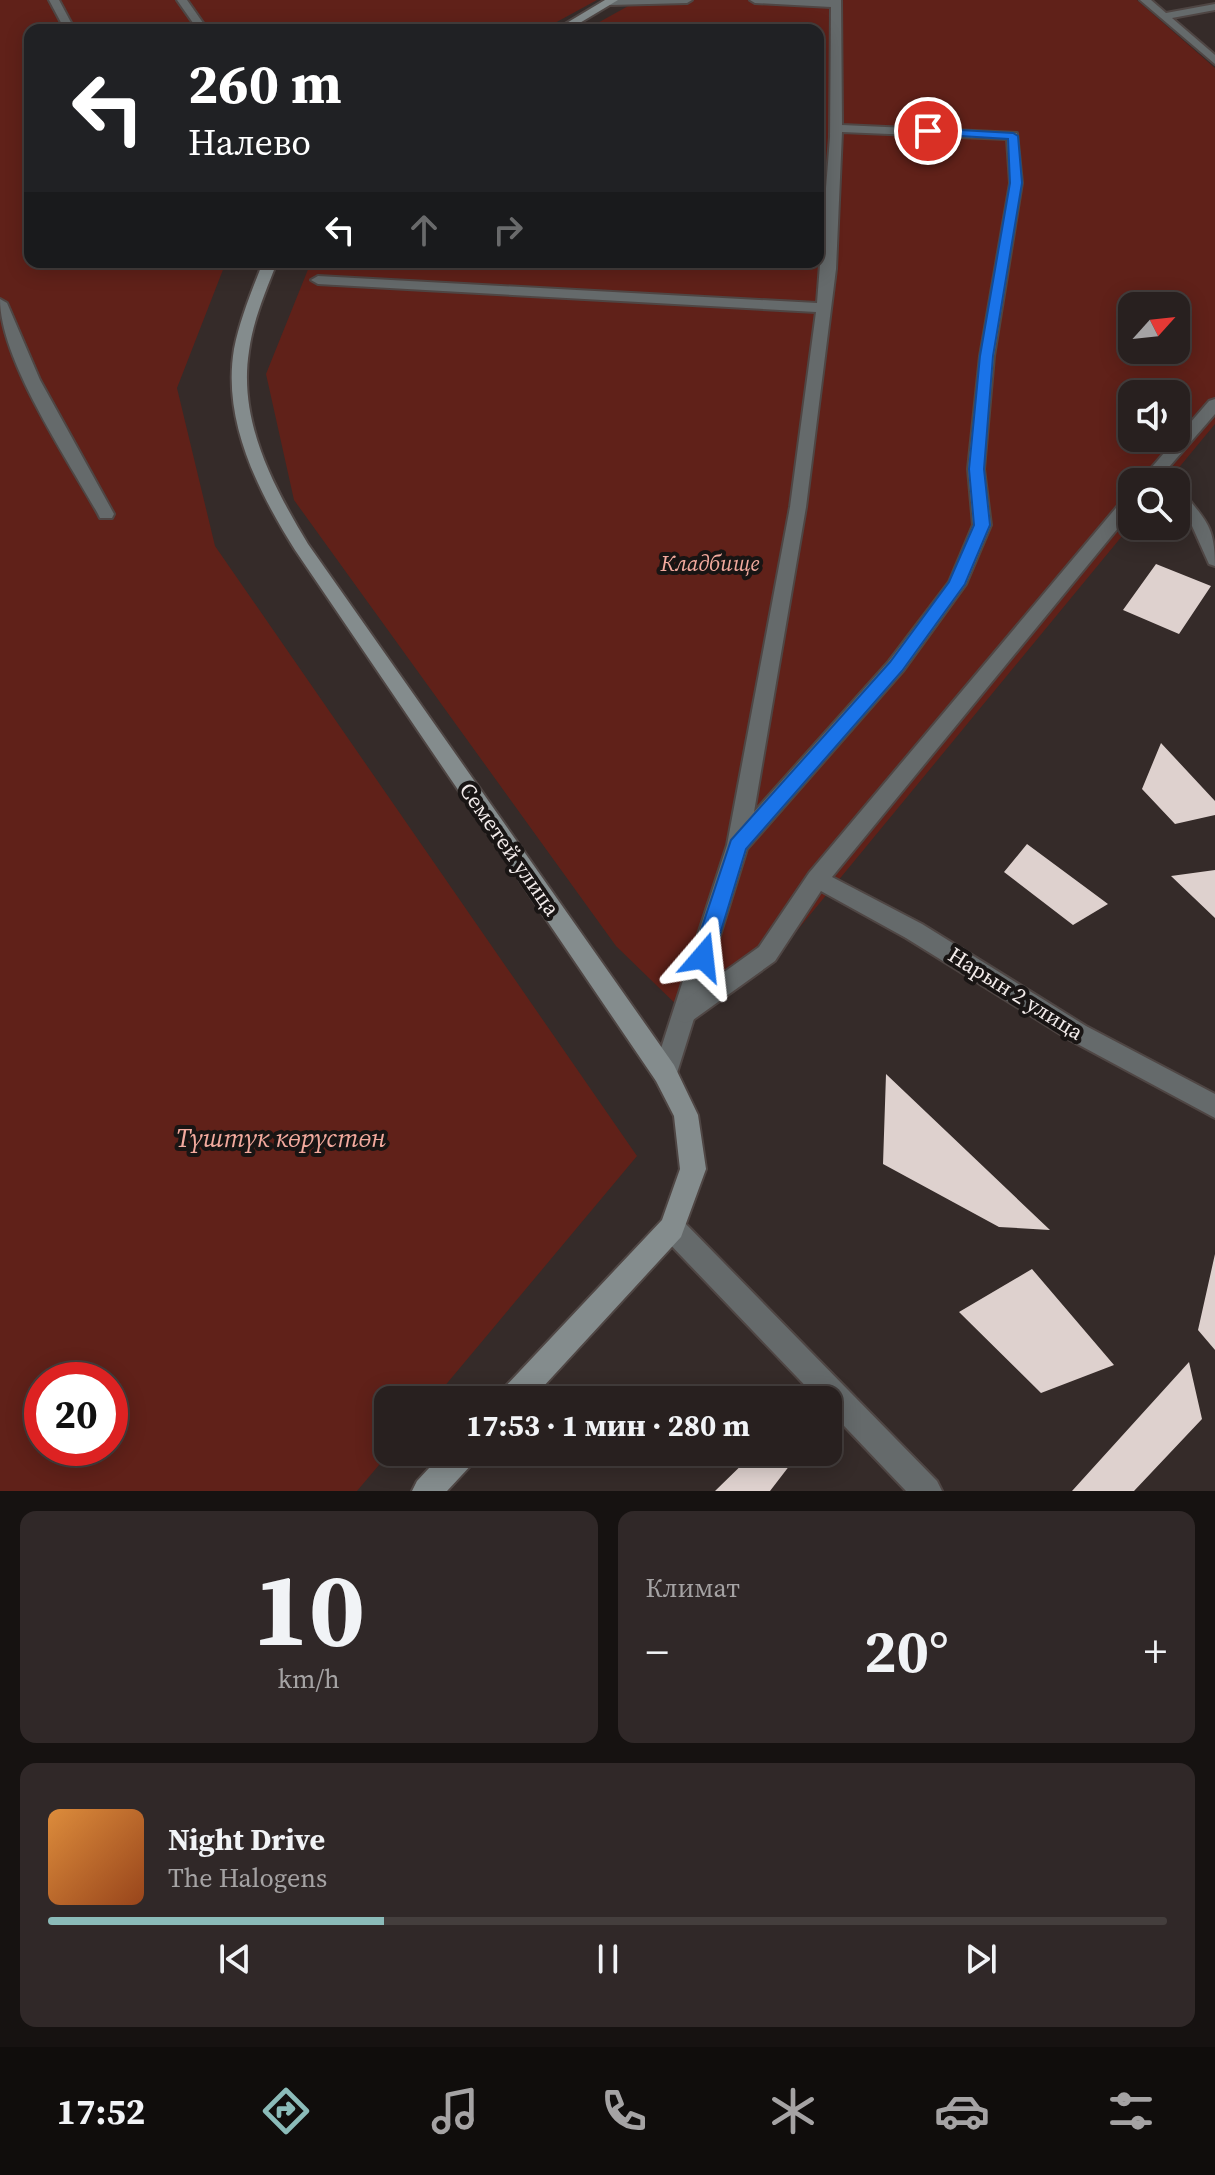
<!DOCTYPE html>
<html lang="ru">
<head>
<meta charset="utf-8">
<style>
	:root { --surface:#28201f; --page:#302828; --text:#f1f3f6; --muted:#a5a3a4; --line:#443e3d; --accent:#8bbbb9 }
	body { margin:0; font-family:"Source Serif 4",serif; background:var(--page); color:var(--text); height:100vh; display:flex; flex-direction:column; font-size:30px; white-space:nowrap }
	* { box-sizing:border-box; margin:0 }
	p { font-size:26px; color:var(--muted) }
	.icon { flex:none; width:44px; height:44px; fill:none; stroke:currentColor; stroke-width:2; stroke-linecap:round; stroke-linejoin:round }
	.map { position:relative; height:1491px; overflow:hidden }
	.sheet { display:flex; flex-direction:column; gap:20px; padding:20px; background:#161211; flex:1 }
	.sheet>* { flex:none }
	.hud { position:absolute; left:24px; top:24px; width:800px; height:244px; border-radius:16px; box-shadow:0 4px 20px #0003,0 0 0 2px var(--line); background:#202124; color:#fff; overflow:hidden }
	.needle { width:52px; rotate:63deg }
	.tools { position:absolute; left:1118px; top:292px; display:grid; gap:16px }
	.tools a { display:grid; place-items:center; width:72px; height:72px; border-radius:16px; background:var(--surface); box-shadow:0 4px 20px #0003,0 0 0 2px var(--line); font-size:40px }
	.speed { position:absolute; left:24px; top:1362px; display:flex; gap:16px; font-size:40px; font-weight:700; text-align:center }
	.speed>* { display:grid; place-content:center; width:104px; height:104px; border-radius:50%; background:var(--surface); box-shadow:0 4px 20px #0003,0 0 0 2px var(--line); line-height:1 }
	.speed .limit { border:12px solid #d22; background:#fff; color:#111 }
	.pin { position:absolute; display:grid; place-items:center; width:68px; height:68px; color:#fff; margin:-34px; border:4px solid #fff; border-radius:50%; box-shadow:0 2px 8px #0007 }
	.me { position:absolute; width:88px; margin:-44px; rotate:17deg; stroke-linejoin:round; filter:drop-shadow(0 0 6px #0008) }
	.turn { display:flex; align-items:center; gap:28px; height:168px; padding:0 32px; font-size:36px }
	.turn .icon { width:104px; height:104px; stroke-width:2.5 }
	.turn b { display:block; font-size:56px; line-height:68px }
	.lanes { display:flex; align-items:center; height:76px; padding:0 32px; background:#0003; justify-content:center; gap:40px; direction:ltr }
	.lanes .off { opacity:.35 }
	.big { font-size:60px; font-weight:700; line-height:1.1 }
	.sheet .widget { flex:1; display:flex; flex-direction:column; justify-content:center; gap:12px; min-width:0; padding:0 28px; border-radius:16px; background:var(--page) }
	.sheet .dial { align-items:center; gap:0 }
	.dial b { font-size:104px; line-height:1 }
	.song { display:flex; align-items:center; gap:24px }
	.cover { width:96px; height:96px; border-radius:12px; background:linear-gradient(135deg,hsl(30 70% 55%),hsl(20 70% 35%)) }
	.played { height:8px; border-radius:4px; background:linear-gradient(90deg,var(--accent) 30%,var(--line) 30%) }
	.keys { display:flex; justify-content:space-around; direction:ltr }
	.heat { display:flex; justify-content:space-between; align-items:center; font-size:44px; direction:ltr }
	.sheet .tiles { flex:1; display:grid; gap:20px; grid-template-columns:1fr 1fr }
	.widget:last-child { grid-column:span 2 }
	.trip { position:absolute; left:374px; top:1386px; width:468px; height:80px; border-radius:16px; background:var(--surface); box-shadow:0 4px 20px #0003,0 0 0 2px var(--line); font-weight:700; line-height:80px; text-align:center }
	.dock { display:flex; height:128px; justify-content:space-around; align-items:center; background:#100d0c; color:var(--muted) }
	.dock .icon { width:56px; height:56px }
	.dock .on { color:var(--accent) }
	.dock b { font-size:36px; color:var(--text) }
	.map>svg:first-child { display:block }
	.green { fill:#602119; fill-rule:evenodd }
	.building { fill:#ded1ce }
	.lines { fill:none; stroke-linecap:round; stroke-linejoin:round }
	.lane-casing { stroke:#4f4644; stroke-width:4 }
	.street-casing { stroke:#4f4644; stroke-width:4 }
	.secondary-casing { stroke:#4f4644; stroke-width:4 }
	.lane { fill:#656a6b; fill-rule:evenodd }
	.street { fill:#656a6b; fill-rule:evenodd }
	.secondary { fill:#848c8d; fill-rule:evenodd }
	.route { fill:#1a73e8; stroke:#114b97; stroke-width:2 }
	.labels { text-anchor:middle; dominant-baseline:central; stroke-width:8; stroke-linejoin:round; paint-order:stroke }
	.park-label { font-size:22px; font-style:italic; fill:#f3aa9e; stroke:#191514 }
	.street-label { font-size:22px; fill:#f1eae9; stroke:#191514 }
	.near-park-label { font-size:26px; font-style:italic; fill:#f3aa9e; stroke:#191514 }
</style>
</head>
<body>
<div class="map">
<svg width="1215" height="1491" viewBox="0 0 1215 1491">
	<rect width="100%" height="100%" fill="#352b29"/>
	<!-- green -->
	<path class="green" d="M 0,0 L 597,0 L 542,30 L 30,30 L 30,262 L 226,262 L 177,388 L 215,546 L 637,1156 L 433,1400 L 388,1400 L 390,1452 L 357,1491 L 0,1491 ZM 42,1380 L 110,1380 L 110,1448 L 42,1448 Z
		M 639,0 L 1137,0 L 1215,68 L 1215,424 L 1167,482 L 1132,482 L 1132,524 L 795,933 L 685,1013 L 616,946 L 294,500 L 266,374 L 311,262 L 818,262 L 818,30 L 585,30 ZM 1132,306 L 1176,306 L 1176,350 L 1132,350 ZM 1132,394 L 1176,394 L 1176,438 L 1132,438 Z"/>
	<!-- building -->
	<path class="building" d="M 1156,564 L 1211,586 L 1179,634 L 1123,610 Z
		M 1161,743 L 1215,801 L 1215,815 L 1175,824 L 1142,789 Z
		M 1027,844 L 1108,904 L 1073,925 L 1004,872 Z
		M 1215,870 L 1215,918 L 1171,876 Z
		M 886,1074 L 1050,1230 L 999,1227 L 883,1164 Z
		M 1215,1254 L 1215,1350 L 1198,1330 Z
		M 1032,1269 L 1114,1365 L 1041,1393 L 959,1312 Z
		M 1189,1362 L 1202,1419 L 1134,1491 L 1072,1491 Z
		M 755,1452 L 800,1452 L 770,1491 L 715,1491 Z"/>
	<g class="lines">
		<!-- lane casing -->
		<g class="lane-casing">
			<path id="lane" d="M 49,0 L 59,0 L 75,30 L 65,30 Z
				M 177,0 L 187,0 L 208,30 L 198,30 Z
				M 606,0 L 692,0 L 687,3 L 610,5 Z
				M 750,0 L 841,0 L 842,125 L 1017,133 L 1022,183 L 994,356 L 984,469 L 991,525 L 966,584 L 903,671 L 747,849 L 677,1073 L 674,1081 L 665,1084 L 656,1081 L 653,1073 L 727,845 L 790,507 L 816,312 L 318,284 L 311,280 L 318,276 L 817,303 L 830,137 L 831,7 L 755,3 ZM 842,132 L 1007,139 L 1010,183 L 980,356 L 968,469 L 973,525 L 949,582 L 889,661 L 754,812 L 806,507 L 836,269 Z
				M 0,299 L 7,303 L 40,380 L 114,514 L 112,518 L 100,518 L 98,514 C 67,458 0,360 0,299 Z"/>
		</g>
		<!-- street casing -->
		<g class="street-casing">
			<path id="street" d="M 1140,0 L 1151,0 L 1166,13 L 1215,4 L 1215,10 L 1172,18 L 1215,55 L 1215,64 Z
				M 1215,399 L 1215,414 L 1156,482 L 1139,482 L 1209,401 Z
				M 1176,490 L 1182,491 C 1206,521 1215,526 1215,566 L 1209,564 L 1192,526 L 1176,506 Z
				M 1132,495 L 1132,511 L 832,877 L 922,924 L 1086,1026 L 1215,1094 L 1215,1118 L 1070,1040 L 906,938 L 821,891 L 775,961 L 693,1020 L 685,1023 L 677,1020 L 673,1013 L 677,1006 L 759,947 L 809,873 L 1126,496 Z
				M 672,1215 L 681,1219 L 937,1481 L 942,1491 L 906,1491 L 828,1409 L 828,1400 L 819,1400 L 663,1237 L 659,1228 L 663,1219 Z"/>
		</g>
		<!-- secondary casing -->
		<g class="secondary-casing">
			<path id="secondary" d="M 605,0 L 618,0 L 568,30 L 555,30 Z
				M 263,262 L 277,262 C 266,291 253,320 249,351 C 238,421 273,486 308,544 L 674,1065 L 698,1115 L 706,1169 L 681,1237 L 531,1400 L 498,1400 L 502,1390 L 662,1220 L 680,1169 L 674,1116 L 656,1081 L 295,550 C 258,491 222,421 234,349 C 240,319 252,290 263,262 Z
				M 444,1452 L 479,1452 L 474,1462 L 447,1491 L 412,1491 L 417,1481 Z"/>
		</g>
		<!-- lane -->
		<use href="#lane" class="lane"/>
		<!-- street -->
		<use href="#street" class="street"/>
		<!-- secondary -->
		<use href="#secondary" class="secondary"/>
	</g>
	<!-- route -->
	<path class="route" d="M 924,128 L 1013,133 L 1018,136 L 1022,183 L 993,356 L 984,469 L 990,525 L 965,584 L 902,671 L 746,849 L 713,957 L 703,966 L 692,957 L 731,840 L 890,662 L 949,582 L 974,525 L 969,469 L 980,356 L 1010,183 L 1008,139 L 928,134 Z"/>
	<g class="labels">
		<!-- park labels -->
		<g class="park-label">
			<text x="710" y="563">Кладбище</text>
		</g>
		<!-- street labels -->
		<g class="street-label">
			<text transform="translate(510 849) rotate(55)">Семетей улица</text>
			<text transform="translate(1016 993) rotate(32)">Нарын 2 улица</text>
		</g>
		<!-- near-park labels -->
		<g class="near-park-label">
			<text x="281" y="1138">Түштүк көрүстөн</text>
		</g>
	</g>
</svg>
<div class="tools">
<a><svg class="needle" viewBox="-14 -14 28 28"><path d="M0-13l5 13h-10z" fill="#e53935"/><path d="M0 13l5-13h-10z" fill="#a5a3a4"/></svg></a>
<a><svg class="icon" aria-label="sound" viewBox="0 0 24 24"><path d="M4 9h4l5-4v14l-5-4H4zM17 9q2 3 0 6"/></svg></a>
<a><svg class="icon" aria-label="search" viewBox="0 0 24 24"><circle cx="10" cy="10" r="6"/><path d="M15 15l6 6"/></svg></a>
</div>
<div class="speed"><div class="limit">20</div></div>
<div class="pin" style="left:928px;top:131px;background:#d93025"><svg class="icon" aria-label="arrive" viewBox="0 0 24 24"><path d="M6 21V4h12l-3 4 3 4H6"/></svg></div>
<svg class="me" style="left:703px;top:957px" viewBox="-20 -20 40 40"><path d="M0-17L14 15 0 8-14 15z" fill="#1a73e8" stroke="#fff" stroke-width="4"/></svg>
<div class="trip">17:53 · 1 мин · 280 m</div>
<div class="hud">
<div class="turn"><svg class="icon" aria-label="left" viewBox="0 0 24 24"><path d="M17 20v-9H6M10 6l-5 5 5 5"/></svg><div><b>260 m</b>Налево</div></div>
<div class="lanes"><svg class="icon" aria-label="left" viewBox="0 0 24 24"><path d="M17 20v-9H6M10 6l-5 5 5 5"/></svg><svg class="icon off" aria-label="ahead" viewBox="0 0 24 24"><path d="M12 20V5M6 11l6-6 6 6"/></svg><svg class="icon off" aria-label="right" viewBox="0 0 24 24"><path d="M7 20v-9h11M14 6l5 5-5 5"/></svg></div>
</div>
</div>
<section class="sheet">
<div class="tiles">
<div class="widget dial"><b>10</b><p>km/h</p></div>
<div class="widget"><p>Климат</p>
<div class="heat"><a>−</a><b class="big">20°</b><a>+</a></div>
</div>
<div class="widget">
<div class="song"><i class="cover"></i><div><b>Night Drive</b><p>The Halogens</p></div></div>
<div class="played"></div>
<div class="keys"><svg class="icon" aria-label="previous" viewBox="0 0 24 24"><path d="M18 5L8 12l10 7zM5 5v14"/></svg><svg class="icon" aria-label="pause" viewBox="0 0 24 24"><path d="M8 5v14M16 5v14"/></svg><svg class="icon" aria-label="next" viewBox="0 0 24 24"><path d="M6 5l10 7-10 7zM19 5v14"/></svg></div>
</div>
</div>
</section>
<nav class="dock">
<b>17:52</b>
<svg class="icon on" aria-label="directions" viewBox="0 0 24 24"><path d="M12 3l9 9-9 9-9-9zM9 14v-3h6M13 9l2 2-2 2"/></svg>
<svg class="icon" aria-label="music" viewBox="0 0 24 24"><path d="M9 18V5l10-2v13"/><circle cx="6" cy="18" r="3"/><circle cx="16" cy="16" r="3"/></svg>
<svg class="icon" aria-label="phone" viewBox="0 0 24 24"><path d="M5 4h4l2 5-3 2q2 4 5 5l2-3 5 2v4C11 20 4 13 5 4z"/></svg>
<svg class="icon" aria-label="climate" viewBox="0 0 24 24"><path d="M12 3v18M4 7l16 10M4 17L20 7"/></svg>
<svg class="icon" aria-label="car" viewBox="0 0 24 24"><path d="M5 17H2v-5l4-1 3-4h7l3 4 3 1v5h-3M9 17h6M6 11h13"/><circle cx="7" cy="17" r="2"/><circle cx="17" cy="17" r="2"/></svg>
<svg class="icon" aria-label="filters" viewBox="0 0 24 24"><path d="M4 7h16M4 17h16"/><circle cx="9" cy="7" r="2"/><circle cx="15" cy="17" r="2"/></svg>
</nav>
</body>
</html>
